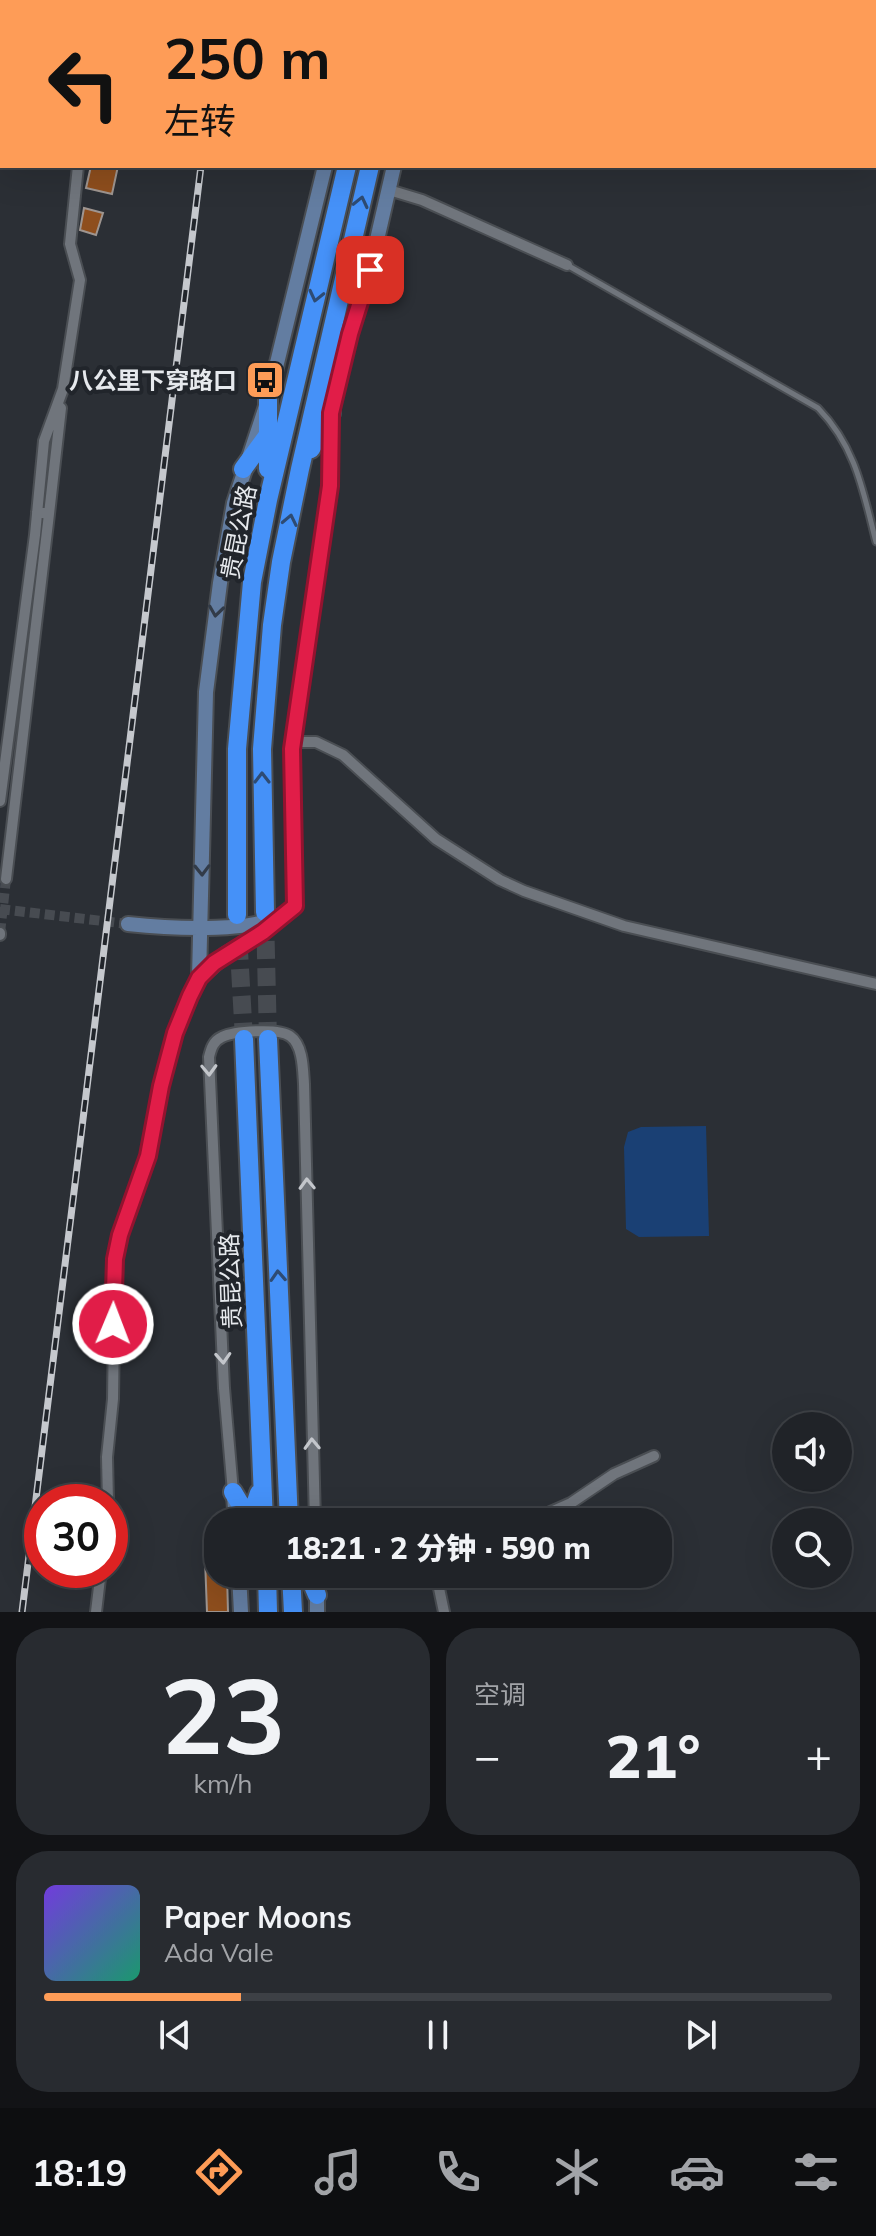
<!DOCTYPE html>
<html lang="zh">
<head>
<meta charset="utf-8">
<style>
	:root { --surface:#202328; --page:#282b30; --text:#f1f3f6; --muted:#a2a4a8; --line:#3d4045; --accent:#fe9c57 }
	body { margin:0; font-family:Mulish,"Noto Sans SC",sans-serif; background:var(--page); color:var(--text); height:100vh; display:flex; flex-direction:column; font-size:30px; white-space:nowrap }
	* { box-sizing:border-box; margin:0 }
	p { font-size:26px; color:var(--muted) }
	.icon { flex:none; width:44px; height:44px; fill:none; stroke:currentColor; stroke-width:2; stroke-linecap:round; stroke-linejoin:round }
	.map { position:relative; height:1612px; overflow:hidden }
	.details { display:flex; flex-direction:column; gap:16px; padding:16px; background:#121316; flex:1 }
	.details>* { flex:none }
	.banner { position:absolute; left:0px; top:0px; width:876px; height:168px; box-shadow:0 8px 32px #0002,0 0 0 2px var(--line); background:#fe9c57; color:#111; overflow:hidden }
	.buttons { position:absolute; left:772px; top:1412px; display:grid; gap:16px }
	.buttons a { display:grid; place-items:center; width:80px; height:80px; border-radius:50%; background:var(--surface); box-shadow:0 8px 32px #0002,0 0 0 2px var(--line); font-size:40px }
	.speed { position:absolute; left:24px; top:1484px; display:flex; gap:16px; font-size:40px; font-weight:700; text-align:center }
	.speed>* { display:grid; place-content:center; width:104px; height:104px; border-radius:50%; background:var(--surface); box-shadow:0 8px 32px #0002,0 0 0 2px var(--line); line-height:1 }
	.speed .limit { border:12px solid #d22; background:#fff; color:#111 }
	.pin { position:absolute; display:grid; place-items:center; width:68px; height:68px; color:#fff; margin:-34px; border-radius:16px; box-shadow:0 4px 12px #0006 }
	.me { position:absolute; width:88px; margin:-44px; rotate:1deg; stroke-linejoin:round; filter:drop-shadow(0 0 6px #0008) }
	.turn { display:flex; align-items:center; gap:28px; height:168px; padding:0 32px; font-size:36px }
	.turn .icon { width:104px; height:104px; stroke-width:2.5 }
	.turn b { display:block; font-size:56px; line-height:68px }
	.big { font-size:60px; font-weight:800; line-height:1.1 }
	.details .tile { flex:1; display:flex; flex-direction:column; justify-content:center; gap:12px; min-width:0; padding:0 28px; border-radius:32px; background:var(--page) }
	.details .dial { align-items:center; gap:0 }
	.dial b { font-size:104px; line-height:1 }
	.song { display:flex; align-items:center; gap:24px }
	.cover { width:96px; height:96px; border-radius:12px; background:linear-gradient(135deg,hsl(260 70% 55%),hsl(160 70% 35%)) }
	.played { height:8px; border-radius:4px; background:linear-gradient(90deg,var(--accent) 25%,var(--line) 25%) }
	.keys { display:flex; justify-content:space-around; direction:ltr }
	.heat { display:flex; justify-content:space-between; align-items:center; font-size:44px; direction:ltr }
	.details .tiles { flex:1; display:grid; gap:16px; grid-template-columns:1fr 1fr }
	.tile:last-child { grid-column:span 2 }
	.trip { position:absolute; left:204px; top:1508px; width:468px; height:80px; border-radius:32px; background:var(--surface); box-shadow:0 8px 32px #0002,0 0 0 2px var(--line); font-weight:800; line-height:80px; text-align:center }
	.dock { display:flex; height:128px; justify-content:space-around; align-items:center; background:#0d0e10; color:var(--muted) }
	.dock .icon { width:56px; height:56px }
	.dock .active { color:var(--accent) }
	.dock b { font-size:36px; color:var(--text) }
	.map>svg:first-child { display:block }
	.green { fill:#1a4074 }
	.building { fill:#8e4e1d; stroke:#9e9590; stroke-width:2 }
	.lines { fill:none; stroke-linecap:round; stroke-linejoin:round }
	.street-tunnel { stroke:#474b51; stroke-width:10; stroke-dasharray:10 5; stroke-linecap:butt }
	.highway-tunnel { stroke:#474b51; stroke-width:18; stroke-dasharray:18 9; stroke-linecap:butt }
	.lane-casing { stroke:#4a4e53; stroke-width:9 }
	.street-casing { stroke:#4a4e53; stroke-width:14 }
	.secondary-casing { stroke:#4a4e53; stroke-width:18 }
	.highway-casing { stroke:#4a4e53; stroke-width:22 }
	.path { stroke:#797c82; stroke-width:2; stroke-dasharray:6 4; stroke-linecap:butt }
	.lane { stroke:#70757c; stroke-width:5 }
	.street { stroke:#70757c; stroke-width:10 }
	.secondary { stroke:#637da1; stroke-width:14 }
	.highway { stroke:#4591f8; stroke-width:18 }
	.rail-casing { stroke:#c5c8cd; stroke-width:7 }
	.rail { stroke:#21252b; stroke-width:4; stroke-dasharray:12; stroke-linecap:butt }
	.oneway { stroke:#2e4b73 }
	.oneway2 { stroke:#323b48 }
	.oneway3 { stroke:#c3c6cb }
	.route-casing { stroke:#92132f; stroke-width:20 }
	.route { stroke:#e11d48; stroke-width:14 }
	.labels { text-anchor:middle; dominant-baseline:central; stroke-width:8; stroke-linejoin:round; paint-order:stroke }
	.poi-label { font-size:24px; font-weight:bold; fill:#e6e9ed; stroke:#21252b; text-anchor:end }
	.street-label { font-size:24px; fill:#e6e9ed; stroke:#21252b }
</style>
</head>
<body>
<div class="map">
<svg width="876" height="1612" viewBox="0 0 876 1612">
	<rect width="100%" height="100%" fill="#2b2f35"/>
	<!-- green -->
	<path class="green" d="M 706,1126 L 709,1236 L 639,1237 L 626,1229 L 624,1147 L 628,1132 L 641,1127 Z"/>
	<!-- building -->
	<path class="building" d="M 91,166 L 118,166 L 112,194 L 86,188 Z
		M 84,208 L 103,213 L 96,235 L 80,230 Z
		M 205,1559 L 218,1559 L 218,1574 L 227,1574 L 228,1612 L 207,1612 Z"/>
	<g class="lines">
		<!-- street-tunnel -->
		<path class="street-tunnel" d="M 0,909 L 128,924
			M 0,933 L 6,879"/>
		<!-- highway-tunnel -->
		<path class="highway-tunnel" d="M 265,914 L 268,1039
			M 237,915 L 244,1039"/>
		<!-- lane casing -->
		<g class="lane-casing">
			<path id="lane" d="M 874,85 L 876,85
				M 567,265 L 818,408 C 856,447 863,491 876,542"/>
		</g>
		<!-- street casing -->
		<g class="street-casing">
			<path id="street" d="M 111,2 L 111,0
				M 389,190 L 422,200 L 567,265
				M 49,514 L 61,408
				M 293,742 L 316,742 L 343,755 L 436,839 L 500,880 L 524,891 L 624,926 L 876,984
				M 0,801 L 35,535 L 44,441 L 63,389 L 80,280 L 70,244 L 78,166
				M 6,879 L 49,514 L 37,512
				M 0,935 L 0,933
				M 233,1492 L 224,1388 L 209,1057 C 211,1049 213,1041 222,1037 C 234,1031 279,1028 290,1036 C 303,1045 303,1069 304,1084 L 315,1522
				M 108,1502 L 107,1457 L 113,1399 L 115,1259 L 120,1235 L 148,1156 L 161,1086 L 175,1033 L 199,978
				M 528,1522 L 571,1503 L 614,1474 L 654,1456
				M 436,1574 L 444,1612
				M 96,1612 L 101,1570"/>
		</g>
		<!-- secondary casing -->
		<g class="secondary-casing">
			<path id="secondary" d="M 429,2 L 429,0
				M 128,924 C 165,928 270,936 295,906 L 292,749 L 330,486 L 331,413 L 350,334 L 370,270 L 394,166
				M 199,978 L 206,692 L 220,583 L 234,503 L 268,400 L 325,166
				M 199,978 L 225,955 L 263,932 L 277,918
				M 234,1496 L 236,1522
				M 239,1574 L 241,1612
				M 317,1595 L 317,1612"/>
		</g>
		<!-- highway casing -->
		<g class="highway-casing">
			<path id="highway" d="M 365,2 L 365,0
				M 385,2 L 385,0
				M 407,2 L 407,0
				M 268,400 L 268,469
				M 311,449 L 331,413
				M 243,469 L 270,432
				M 265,912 L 262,749 L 272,625 L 281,562 L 300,469 L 370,166
				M 237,915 L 237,749 L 252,582 L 268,500 L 347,166
				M 244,1039 L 264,1522
				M 268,1039 L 289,1522
				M 233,1492 L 251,1522
				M 249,1522 L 259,1493
				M 267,1574 L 268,1612
				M 291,1574 L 293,1612
				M 308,1574 L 317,1595"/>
		</g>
		<!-- path -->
		<path class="path" d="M 0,151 L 2,151"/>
		<!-- lane -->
		<use href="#lane" class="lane"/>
		<!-- street -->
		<use href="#street" class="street"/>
		<!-- secondary -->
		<use href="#secondary" class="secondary"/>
		<!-- highway -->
		<use href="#highway" class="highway"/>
		<!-- rail casing -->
		<g class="rail-casing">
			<path id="rail" d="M 221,2 L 221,0
				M 22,1612 L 201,166"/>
		</g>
		<!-- rail -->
		<use href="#rail" class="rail"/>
	</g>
	<!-- one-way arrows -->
	<defs><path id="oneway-chevron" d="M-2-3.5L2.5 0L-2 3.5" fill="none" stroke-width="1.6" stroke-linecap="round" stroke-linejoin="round" transform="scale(2)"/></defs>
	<g class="oneway">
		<use href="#oneway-chevron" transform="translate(361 202) rotate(-77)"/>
		<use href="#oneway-chevron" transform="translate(316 296) rotate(103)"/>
		<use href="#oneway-chevron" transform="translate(290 520) rotate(-78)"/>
		<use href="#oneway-chevron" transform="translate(262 778) rotate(-90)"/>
		<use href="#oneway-chevron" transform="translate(278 1276) rotate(-93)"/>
	</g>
	<g class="oneway2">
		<use href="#oneway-chevron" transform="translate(216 611) rotate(98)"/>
		<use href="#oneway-chevron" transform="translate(202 870) rotate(89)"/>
	</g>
	<g class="oneway3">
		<use href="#oneway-chevron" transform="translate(209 1070) rotate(88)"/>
		<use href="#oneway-chevron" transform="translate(307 1184) rotate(-92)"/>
		<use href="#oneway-chevron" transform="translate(223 1358) rotate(87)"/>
		<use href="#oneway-chevron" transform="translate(312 1444) rotate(-92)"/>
	</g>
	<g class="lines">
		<!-- route casing -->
		<g class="route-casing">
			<path id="route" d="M 113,1324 L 115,1259 L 120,1235 L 148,1156 L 161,1086 L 175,1033 L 190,996 L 199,978 L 214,963 L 263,932 L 295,906 L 292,749 L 330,486 L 331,413 L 350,334 L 370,270"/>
		</g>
		<!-- route -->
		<use href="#route" class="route"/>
	</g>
	<!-- icons -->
	<defs>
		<g id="bus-square" transform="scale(2)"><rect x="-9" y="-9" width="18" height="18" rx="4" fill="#fe9c57" stroke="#21252b"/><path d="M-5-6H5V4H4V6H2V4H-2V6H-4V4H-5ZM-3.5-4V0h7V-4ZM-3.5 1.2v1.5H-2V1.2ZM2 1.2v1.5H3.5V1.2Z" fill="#111"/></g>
	</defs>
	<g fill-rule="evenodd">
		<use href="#bus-square" x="265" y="380"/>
	</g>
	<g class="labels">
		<!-- poi labels -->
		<g class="poi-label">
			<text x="237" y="380">八公里下穿路口</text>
		</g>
		<!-- street labels -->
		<g class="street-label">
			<text transform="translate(238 532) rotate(-79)">贵昆公路</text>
			<text transform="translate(230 1281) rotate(-92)">贵昆公路</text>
		</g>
	</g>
</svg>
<div class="buttons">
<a><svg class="icon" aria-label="sound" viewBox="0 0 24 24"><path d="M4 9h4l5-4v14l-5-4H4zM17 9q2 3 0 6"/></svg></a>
<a><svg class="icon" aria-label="search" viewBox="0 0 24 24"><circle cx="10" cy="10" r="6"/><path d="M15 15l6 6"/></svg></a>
</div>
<div class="speed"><div class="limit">30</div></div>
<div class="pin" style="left:370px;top:270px;background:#d93025"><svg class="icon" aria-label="arrive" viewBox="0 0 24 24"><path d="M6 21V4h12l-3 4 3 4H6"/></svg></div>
<svg class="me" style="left:113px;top:1324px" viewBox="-20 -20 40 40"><circle r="17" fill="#e11d48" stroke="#fff" stroke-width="3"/><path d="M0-11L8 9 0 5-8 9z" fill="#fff"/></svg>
<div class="trip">18:21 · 2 分钟 · 590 m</div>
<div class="banner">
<div class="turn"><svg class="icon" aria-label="left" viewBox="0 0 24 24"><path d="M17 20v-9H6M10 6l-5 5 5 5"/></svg><div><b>250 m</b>左转</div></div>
</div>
</div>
<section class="details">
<div class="tiles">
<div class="tile dial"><b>23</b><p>km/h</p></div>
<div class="tile"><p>空调</p>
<div class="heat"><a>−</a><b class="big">21°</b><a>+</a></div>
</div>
<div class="tile">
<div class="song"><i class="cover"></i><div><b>Paper Moons</b><p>Ada Vale</p></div></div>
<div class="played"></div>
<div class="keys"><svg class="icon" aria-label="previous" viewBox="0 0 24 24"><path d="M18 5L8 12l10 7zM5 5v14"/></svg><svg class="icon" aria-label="pause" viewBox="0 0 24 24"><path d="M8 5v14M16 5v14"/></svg><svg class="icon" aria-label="next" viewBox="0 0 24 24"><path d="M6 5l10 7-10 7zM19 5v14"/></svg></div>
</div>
</div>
</section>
<nav class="dock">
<b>18:19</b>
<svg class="icon active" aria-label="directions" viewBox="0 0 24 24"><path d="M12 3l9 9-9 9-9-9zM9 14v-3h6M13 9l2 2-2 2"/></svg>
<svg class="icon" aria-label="music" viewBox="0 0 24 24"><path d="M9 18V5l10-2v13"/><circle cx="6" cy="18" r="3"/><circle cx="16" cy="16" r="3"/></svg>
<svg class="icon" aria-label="phone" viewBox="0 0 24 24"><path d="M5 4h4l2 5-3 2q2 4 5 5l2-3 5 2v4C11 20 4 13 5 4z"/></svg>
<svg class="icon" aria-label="climate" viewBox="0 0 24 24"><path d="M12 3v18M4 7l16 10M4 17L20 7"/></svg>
<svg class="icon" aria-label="car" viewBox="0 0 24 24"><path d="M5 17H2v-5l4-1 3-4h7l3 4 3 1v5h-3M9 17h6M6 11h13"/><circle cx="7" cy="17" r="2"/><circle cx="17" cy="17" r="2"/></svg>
<svg class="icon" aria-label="filters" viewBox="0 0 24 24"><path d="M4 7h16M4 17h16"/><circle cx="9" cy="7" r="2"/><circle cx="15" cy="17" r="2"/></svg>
</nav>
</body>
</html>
